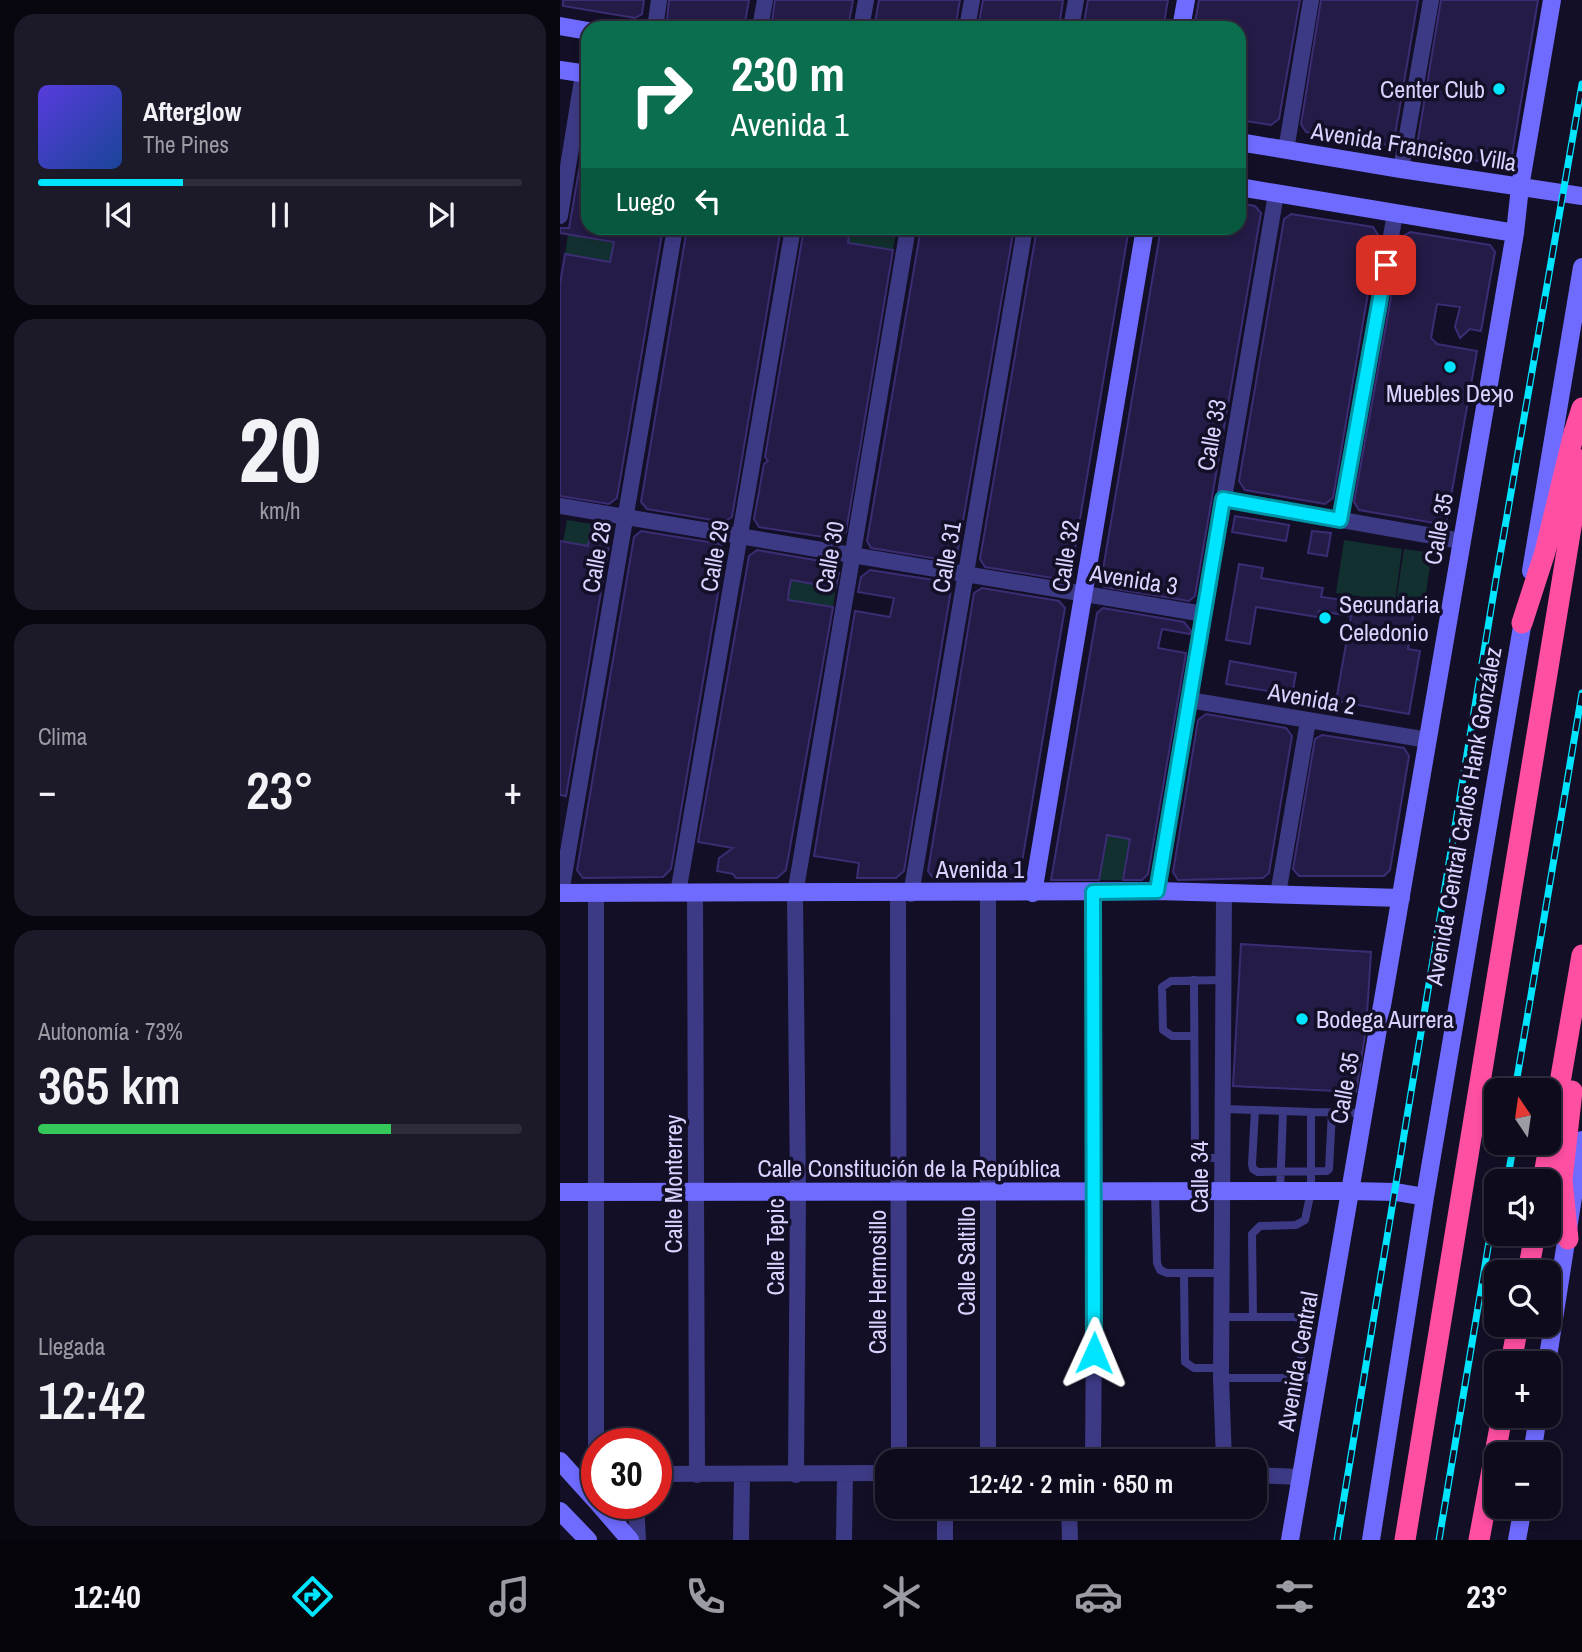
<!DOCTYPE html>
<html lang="es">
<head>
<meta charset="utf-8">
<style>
	:root { --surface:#0e0b1c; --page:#1c1929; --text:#f1f3f6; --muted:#9b9ba3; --line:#2e2b3b; --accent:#00e5ff }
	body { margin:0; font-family:"Archivo Narrow",sans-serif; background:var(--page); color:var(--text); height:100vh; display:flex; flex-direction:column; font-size:26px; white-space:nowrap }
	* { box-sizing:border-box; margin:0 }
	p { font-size:23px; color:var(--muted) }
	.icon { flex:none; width:38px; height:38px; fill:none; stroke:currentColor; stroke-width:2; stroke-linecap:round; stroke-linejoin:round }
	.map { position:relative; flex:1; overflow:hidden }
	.panel { display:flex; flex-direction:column; gap:14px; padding:14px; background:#08060f; width:560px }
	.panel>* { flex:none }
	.guide { position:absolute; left:21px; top:21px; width:665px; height:214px; border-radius:21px; box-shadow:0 4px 10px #0003,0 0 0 2px var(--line); background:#0b6e4f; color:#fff; overflow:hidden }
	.needle { width:46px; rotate:347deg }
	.buttons { position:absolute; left:924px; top:1078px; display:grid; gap:14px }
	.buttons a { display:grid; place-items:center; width:77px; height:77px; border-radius:14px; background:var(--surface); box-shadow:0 4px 10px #0003,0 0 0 2px var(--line); font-size:35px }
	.speed { position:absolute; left:21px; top:1428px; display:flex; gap:14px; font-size:35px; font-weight:700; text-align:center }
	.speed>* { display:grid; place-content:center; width:91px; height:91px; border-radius:50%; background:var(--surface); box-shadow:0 4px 10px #0003,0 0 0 2px var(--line); line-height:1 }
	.speed .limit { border:10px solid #d22; background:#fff; color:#111 }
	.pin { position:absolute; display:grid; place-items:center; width:60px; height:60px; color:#fff; margin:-30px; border-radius:14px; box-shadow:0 4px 10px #0006 }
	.me { position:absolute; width:77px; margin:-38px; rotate:1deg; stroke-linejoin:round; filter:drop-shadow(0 0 5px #0008) }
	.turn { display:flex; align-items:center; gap:24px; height:147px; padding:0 35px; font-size:32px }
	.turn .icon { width:91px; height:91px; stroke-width:2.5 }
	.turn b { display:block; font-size:49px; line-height:60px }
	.then { display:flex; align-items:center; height:66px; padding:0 35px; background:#0003; gap:14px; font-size:26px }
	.big { font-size:52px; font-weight:600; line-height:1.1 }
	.panel .widget { flex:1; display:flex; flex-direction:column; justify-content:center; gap:10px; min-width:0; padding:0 24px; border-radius:21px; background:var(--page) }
	.panel .dial { align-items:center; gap:0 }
	.dial b { font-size:91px; line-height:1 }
	.song { display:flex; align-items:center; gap:21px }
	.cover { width:84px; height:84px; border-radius:10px; background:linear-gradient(135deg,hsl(250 70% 55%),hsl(220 70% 35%)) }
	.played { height:7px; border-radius:4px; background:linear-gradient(90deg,var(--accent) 30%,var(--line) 30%) }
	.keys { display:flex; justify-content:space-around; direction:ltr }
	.heat { display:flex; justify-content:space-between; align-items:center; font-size:38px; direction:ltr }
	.charge { height:10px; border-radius:5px; background:linear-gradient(90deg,#34c759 73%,var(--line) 0) }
	.trip { position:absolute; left:315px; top:1449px; width:392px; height:70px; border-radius:21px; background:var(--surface); box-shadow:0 4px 10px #0003,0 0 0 2px var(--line); font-weight:600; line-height:70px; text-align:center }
	.tab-bar { display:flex; height:112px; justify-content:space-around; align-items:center; background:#06040b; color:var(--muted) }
	.tab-bar .icon { width:49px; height:49px }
	.tab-bar .selected { color:var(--accent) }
	.tab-bar b { font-size:32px; color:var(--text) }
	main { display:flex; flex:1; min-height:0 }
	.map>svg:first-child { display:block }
	.green { fill:#12302f }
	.building { fill:#241b47; stroke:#3b2d73; stroke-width:2 }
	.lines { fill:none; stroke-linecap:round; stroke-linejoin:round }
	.lane { stroke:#3d3a85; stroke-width:8 }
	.street { stroke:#3d3a85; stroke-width:16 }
	.secondary { stroke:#6f6bff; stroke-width:18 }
	.highway { stroke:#ff4fa3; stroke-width:21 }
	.rail-casing { stroke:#00e5ff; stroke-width:7 }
	.rail { stroke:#130f26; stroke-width:4.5; stroke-dasharray:13; stroke-linecap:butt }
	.route-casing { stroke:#0095a6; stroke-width:18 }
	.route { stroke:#00e5ff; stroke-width:12 }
	.poi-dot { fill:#00e5ff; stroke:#130f26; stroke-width:2.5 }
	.labels { text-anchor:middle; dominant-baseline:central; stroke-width:7; stroke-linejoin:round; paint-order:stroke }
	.poi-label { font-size:24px; fill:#d9d4ff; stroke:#130f26; text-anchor:start }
	.street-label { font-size:24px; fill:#d9d4ff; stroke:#130f26 }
</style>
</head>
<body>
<main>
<section class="panel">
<div class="widget">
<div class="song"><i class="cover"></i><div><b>Afterglow</b><p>The Pines</p></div></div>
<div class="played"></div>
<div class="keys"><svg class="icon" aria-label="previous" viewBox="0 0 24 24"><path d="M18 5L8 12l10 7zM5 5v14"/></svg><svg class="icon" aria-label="pause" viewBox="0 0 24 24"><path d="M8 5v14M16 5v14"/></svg><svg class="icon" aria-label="next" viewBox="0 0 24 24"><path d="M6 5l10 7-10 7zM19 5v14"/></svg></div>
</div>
<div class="widget dial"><b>20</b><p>km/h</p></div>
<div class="widget"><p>Clima</p>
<div class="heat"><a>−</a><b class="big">23°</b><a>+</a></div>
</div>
<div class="widget"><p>Autonomía · 73%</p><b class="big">365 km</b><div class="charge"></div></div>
<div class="widget"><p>Llegada</p><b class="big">12:42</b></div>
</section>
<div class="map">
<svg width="1022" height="1540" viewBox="0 0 1022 1540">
	<rect width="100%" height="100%" fill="#130f26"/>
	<!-- green -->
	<path class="green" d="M 290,228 L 337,228 L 333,250 L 288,243 Z
		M 8,235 L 54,242 L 50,262 L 5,254 Z
		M 7,520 L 32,524 L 28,546 L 3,542 Z
		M 784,540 L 842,549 L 835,601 L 776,593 Z
		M 844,549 L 872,553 L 864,606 L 836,602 Z
		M 231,580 L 276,588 L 273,607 L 228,600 Z
		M 547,835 L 570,839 L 563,880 L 539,880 Z"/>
	<!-- building -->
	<path class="building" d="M 3,0 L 84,0 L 82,14 L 75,18 L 3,6 Z
		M 109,0 L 189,0 L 184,28 L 130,28 L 110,25 L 107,20 Z
		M 215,0 L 293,0 L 288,28 L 211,28 Z
		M 319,0 L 400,0 L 395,28 L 314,28 Z
		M 423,0 L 503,0 L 499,28 L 418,28 Z
		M 528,0 L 608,0 L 603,28 L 523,28 Z
		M 639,0 L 740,0 L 719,119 L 711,125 L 679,120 L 679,28 L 634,28 Z
		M 761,0 L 858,0 L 834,141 L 828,145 L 746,132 L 741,124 Z
		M 881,0 L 978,0 L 951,161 L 943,165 L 863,152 L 857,145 Z
		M 22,153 L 28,153 L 28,228 L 103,228 L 57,498 L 49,504 L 0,496 L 0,284 L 5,254 L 50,262 L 54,242 L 0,233 L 0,228 L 9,228 Z
		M 679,203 L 695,206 L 701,213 L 635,596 L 629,601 L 544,587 L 541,581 L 601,228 L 679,228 Z
		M 731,214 L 813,227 L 818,235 L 773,498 L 765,504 L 685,490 L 679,481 L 724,219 Z
		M 127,228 L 221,228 L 172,517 L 164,522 L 87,509 L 81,502 Z
		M 244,228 L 290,228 L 288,243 L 333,250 L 286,532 L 276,539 L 199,527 L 194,519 L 204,464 L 208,461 L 205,457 Z
		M 361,228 L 454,228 L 397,555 L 390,561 L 311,548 L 307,541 Z
		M 477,228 L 569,228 L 510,578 L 505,580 L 425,567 L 420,559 Z
		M 850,232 L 930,245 L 935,252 L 921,331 L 910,329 L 900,338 L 895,327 L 900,307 L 877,304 L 871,338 L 877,344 L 917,351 L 887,519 L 880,524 L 799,510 L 794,502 L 842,237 Z
		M 675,516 L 729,525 L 726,541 L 672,532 Z
		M 32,524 L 45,526 L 51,533 L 6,796 L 0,795 L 0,541 L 28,546 Z
		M 81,531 L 160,544 L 165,552 L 111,869 L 103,877 L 23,878 L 17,870 L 74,537 Z
		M 752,531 L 771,533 L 767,556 L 748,553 Z
		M 197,550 L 272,563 L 279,573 L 276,588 L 231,580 L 229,590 L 228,600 L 273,607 L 226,870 L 217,878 L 176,878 L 173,874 L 157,871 L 159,858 L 173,848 L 138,842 L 189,556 Z
		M 679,564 L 703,568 L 701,578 L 763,588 L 761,597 L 854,610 L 848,649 L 860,651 L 849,714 L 776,701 L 791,616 L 759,611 L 758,617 L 696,607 L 690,644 L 666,640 Z
		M 310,570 L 386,582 L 391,590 L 344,871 L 336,878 L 297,878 L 299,863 L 254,856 L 295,611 L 330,617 L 334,598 L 298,592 L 301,577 Z
		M 422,588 L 499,601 L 505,608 L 493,678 L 460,874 L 454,879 L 373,878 L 368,871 L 381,792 L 414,593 Z
		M 543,608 L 624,622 L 631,631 L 630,634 L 602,629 L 598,648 L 626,653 L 588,874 L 582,880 L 563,880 L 570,839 L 547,835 L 539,880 L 491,880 L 537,613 Z
		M 670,661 L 736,673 L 732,695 L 666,684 Z
		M 646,714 L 726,728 L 732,736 L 709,873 L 703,878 L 618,880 L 613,872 L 638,720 Z
		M 762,735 L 844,748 L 849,756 L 830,870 L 824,876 L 739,876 L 733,869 L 755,739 Z
		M 681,944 L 811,952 L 806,1029 L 796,1092 L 673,1086 Z"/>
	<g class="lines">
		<!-- lane -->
		<path class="lane" d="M 634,980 L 635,1149 L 641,1158 L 662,1158
			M 633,1036 L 612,1036 L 603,1030 L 602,987 L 611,981 L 663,980
			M 663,1109 L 695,1110 L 692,1164 L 693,1169 L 698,1172 L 767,1171 L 769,1169 L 772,1112
			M 695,1110 L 751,1112
			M 720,1191 L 723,1111
			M 595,1192 L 597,1263 L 600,1270 L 607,1273 L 662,1273
			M 624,1273 L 625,1362 L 634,1368 L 661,1368
			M 662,1317 L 735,1317 L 743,1321 L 745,1328 L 738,1379
			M 693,1317 L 692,1234 L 700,1226 L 736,1225 L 745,1220 L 751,1191 L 751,1112 L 803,1113
			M 661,1378 L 757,1378"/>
		<!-- street -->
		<path class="street" d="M 95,28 L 99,0
			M 200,28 L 205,0
			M 301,28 L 306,0
			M 407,28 L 412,0
			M 511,28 L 516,0
			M 726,150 L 751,0
			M 841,169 L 871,0
			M 0,216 L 23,74
			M 663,499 L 901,541
			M 0,506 L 644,614
			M 780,520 L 835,214
			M 629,700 L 868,740
			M 597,891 L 716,194
			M 135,892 L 137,1475
			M 1,893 L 115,228
			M 118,893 L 233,228
			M 664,893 L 661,1378 L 664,1461
			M 338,894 L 339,1461
			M 351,894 L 465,228
			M 428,894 L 428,1461
			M 718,894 L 748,721
			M 531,1461 L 533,1459 L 535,1193 L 533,892
			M 36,1474 L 36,893
			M 96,1474 L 327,1473
			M 236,1475 L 238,1191 L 235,894 L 348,228
			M 695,1475 L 741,1477
			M 76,1503 L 78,1540
			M 509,1507 L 510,1540
			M 181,1540 L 182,1475
			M 284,1540 L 285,1474
			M 385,1540 L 385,1507"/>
		<!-- secondary -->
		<path class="secondary" d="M 0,26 L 28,31
			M 621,28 L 626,0
			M 0,70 L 28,74
			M 679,142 L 841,169 L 1022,196
			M 679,187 L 955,233
			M 971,571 L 1022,267
			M 0,893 L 597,891 L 841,898
			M 473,893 L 585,228
			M 0,1192 L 791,1191 L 836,1192 L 865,1197
			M 987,1363 L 1022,1140
			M 972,1454 L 978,1416
			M 0,1461 L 37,1502
			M 38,1503 L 70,1540
			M 0,1511 L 28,1540
			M 730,1540 L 955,233 L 960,187 L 992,0
			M 811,1540 L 865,1197 L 965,609
			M 957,1540 L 963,1507"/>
		<!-- highway -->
		<path class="highway" d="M 962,623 L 985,552 L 1014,433 L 1022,408
			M 983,1181 L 1022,955
			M 1008,1239 L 1002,1180 L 1012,1091
			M 968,1272 L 975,1234
			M 951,1363 L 958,1325
			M 845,1540 L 1022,460
			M 919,1540 L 942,1416"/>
		<!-- rail casing -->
		<g class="rail-casing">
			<path id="rail" d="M 955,1090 L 1022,693
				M 947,1181 L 954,1143
				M 777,1540 L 936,579 L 1022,84
				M 879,1540 L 936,1200"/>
		</g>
		<!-- rail -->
		<use href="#rail" class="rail"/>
	</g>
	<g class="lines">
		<!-- route casing -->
		<g class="route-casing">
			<path id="route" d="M 534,1353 L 533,892 L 597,891 L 663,499 L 780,520 L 826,265"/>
		</g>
		<!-- route -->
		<use href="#route" class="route"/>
	</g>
	<!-- markers -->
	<g class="poi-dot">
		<circle cx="939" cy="89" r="7"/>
		<circle cx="890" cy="367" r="7"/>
		<circle cx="765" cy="618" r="7"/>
		<circle cx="742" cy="1019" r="7"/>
	</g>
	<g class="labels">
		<!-- poi labels -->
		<g class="poi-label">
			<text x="925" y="89" text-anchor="end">Center Club</text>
			<text x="890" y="393" text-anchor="middle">Muebles Deʞo</text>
			<text x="779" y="604">Secundaria<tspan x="779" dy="28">Celedonio</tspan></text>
			<text x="756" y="1019">Bodega Aurrera</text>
		</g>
		<!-- street labels -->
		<g class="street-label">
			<text transform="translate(854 146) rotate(9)">Avenida Francisco Villa</text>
			<text transform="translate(651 435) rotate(-80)">Calle 33</text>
			<text transform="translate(878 529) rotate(-80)">Calle 35</text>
			<text transform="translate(154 556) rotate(-80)">Calle 29</text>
			<text transform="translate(505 556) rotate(-81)">Calle 32</text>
			<text transform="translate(36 557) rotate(-80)">Calle 28</text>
			<text transform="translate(269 557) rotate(-80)">Calle 30</text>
			<text transform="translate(386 557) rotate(-80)">Calle 31</text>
			<text transform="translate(574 579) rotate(9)">Avenida 3</text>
			<text transform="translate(752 698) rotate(10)">Avenida 2</text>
			<text transform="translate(903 816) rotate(-80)">Avenida Central Carlos Hank González</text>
			<text x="420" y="869">Avenida 1</text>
			<text transform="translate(784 1088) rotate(-80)">Calle 35</text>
			<text x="349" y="1168">Calle Constitución de la República</text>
			<text transform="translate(639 1177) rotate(-90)">Calle 34</text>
			<text transform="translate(113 1184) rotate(-90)">Calle Monterrey</text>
			<text transform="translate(215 1247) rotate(-90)">Calle Tepic</text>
			<text transform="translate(406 1261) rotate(-90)">Calle Saltillo</text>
			<text transform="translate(317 1282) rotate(-90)">Calle Hermosillo</text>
			<text transform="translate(737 1361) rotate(-80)">Avenida Central</text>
		</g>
	</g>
</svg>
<div class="buttons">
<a><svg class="needle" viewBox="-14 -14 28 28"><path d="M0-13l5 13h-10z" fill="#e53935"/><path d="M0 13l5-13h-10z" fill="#9b9ba3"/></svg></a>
<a><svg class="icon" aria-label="sound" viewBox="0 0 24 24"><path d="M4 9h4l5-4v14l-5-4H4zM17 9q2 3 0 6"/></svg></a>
<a><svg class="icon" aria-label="search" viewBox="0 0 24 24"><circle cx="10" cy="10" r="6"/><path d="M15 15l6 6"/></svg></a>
<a>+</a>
<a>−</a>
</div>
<div class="speed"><div class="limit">30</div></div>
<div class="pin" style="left:826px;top:265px;background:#d93025"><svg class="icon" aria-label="arrive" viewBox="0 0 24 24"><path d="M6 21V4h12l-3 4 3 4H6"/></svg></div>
<svg class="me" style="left:534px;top:1353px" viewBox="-20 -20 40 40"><path d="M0-17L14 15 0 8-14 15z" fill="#00e5ff" stroke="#fff" stroke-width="4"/></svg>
<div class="trip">12:42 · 2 min · 650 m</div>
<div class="guide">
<div class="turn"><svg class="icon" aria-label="right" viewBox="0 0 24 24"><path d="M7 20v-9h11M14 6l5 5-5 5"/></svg><div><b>230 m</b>Avenida 1</div></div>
<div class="then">Luego<svg class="icon" aria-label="left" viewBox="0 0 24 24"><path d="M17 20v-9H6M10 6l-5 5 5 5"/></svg></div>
</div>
</div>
</main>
<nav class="tab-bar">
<b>12:40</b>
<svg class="icon selected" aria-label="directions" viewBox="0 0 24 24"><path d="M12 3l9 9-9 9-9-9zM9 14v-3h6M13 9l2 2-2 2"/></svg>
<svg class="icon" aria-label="music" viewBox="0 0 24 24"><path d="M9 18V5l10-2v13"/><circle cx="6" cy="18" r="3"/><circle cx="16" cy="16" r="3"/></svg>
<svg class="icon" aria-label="phone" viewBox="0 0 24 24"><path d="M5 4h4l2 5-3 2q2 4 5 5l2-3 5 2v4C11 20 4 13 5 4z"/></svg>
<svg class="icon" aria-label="climate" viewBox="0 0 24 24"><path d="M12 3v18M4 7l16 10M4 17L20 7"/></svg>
<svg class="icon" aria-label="car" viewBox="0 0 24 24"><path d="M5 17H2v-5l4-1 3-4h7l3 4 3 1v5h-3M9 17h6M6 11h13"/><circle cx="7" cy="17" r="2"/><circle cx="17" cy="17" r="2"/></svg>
<svg class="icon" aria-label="filters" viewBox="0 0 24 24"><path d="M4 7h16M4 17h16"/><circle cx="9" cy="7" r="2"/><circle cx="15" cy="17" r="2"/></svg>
<b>23°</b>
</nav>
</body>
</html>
